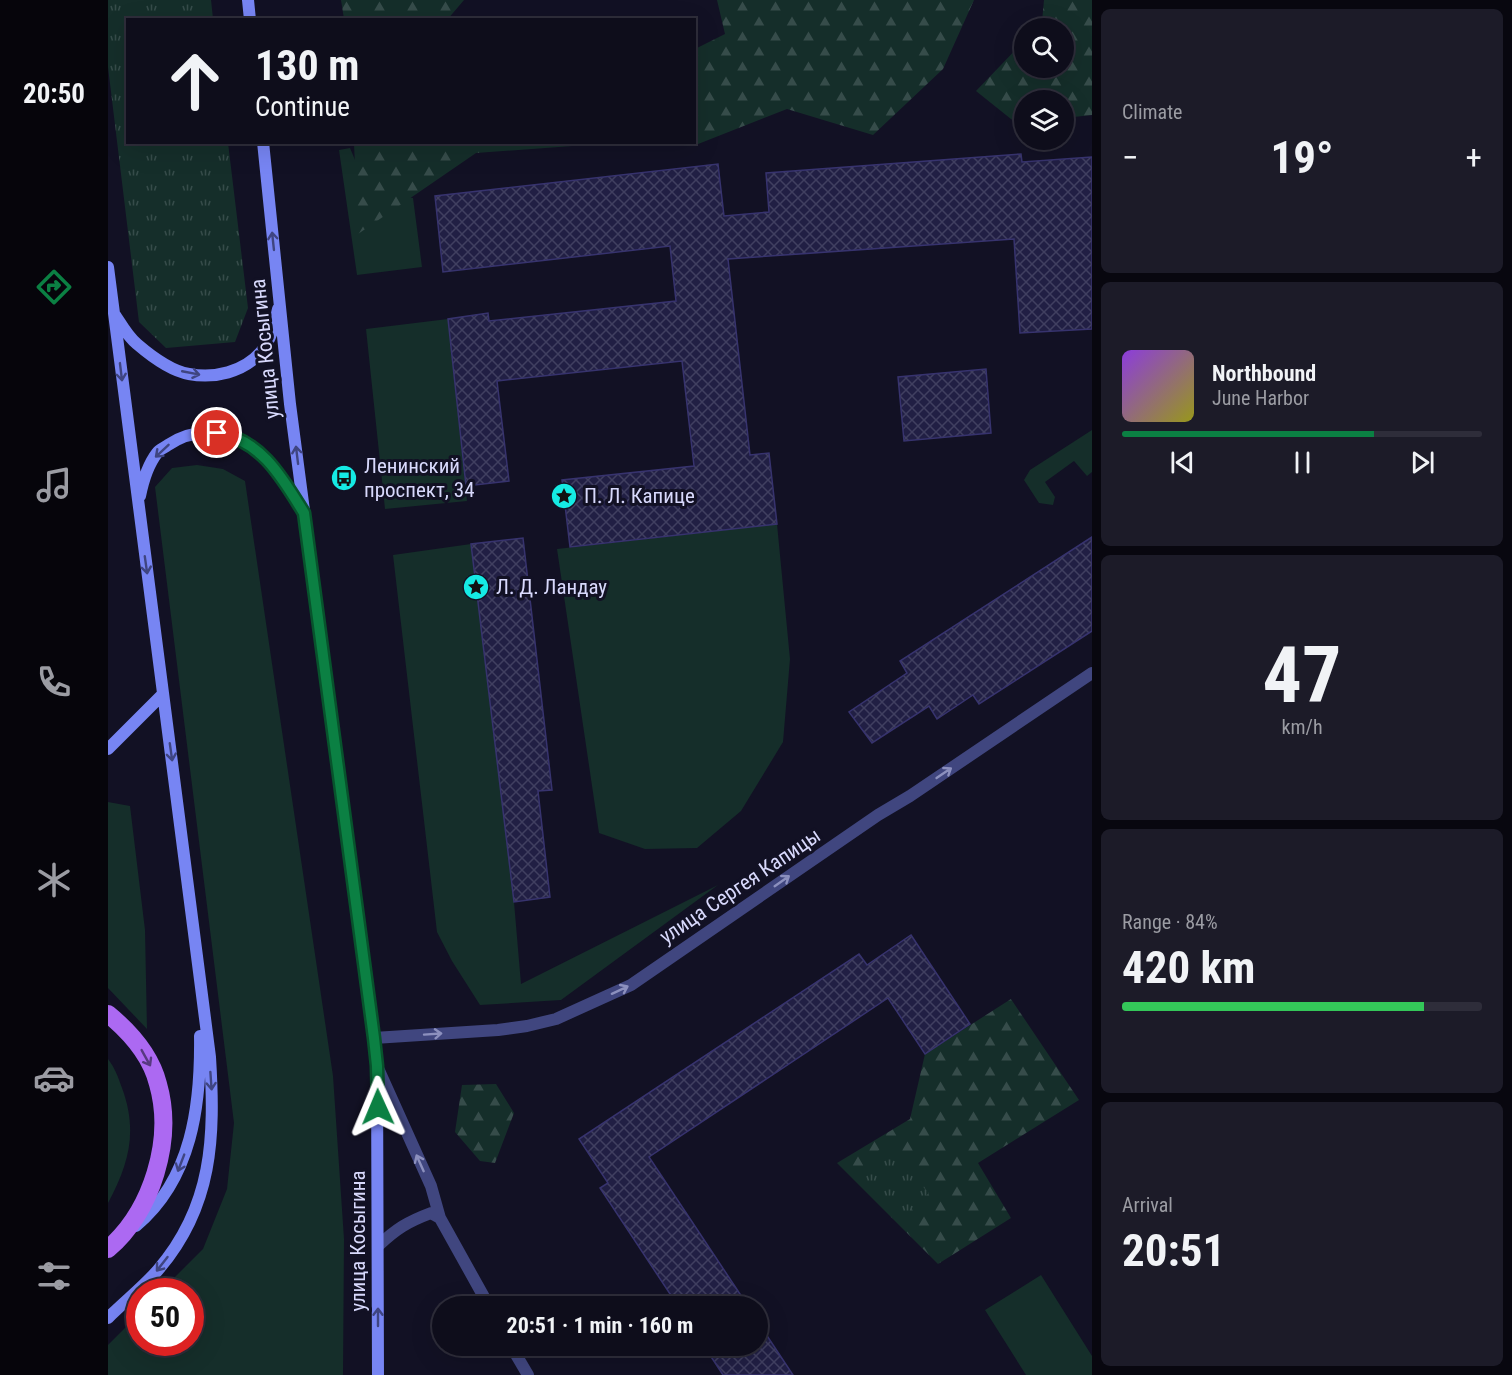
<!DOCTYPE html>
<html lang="en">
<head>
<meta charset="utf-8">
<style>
	:root { --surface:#0e0d1b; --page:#1c1b28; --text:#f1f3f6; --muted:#9b9ca3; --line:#2e2d3a; --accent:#0b8043 }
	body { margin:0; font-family:"Roboto Condensed",sans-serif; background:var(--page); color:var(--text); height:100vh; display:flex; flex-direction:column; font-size:22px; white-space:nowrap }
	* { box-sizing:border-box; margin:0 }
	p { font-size:20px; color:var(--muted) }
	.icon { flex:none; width:33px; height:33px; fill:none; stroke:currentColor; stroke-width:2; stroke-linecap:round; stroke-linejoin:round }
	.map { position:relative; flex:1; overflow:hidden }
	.details { display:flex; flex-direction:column; gap:9px; padding:9px; background:#08070f; width:420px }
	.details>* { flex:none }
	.hud { position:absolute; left:18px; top:18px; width:570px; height:126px; border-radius:0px; box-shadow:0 6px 24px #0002,0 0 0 2px var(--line); background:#0e0d1b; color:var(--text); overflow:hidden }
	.fabs { position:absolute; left:906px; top:18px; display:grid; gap:12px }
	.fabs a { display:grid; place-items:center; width:60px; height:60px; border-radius:50%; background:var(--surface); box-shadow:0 6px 24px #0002,0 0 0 2px var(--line); font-size:30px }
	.speed { position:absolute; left:18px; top:1278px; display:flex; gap:12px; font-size:30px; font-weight:700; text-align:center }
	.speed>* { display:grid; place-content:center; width:78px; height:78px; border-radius:50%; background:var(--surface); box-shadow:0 6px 24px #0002,0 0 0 2px var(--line); line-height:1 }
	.speed .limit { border:9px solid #d22; background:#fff; color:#111 }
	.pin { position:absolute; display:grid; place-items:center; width:51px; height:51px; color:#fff; margin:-26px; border:3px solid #fff; border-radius:50%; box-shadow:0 2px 6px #0007 }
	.me { position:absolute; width:66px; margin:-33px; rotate:359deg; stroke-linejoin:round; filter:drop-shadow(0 0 4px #0008) }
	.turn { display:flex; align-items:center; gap:21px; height:126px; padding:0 30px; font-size:27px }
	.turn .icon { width:78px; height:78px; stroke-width:2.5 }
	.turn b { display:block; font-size:42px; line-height:51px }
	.big { font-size:45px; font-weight:700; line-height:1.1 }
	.details .card { flex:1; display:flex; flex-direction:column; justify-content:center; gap:9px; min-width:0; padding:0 21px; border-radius:9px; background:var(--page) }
	.details .dial { align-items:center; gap:0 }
	.dial b { font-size:78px; line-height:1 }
	.song { display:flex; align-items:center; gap:18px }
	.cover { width:72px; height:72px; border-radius:9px; background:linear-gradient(135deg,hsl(270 70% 55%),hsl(60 70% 35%)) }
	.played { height:6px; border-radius:3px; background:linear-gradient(90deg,var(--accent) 70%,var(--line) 70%) }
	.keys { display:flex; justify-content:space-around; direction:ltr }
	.heat { display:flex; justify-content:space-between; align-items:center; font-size:33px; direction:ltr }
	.charge { height:9px; border-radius:4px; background:linear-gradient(90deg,#34c759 84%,var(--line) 0) }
	.trip { position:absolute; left:324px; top:1296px; width:336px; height:60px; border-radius:30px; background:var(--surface); box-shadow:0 6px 24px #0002,0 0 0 2px var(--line); font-weight:700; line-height:60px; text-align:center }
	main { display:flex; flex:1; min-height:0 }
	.tabs { display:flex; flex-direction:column; width:108px; justify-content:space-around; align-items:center; background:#06050b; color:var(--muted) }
	.tabs .icon { width:42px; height:42px }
	.tabs .active { color:var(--accent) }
	.tabs b { font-size:27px; color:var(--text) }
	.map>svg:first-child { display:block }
	.green { fill:#152e2a }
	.forest { fill:url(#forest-firs) }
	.park { fill:url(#park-tufts) }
	.building { fill:url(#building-cross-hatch); stroke:#37336e; stroke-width:1.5 }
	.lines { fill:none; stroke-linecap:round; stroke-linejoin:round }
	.street { stroke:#40467f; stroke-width:12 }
	.secondary { stroke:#7785f3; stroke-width:12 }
	.primary { stroke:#ac69f2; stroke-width:18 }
	.oneway { stroke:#3f4581 }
	.oneway2 { stroke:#8c90be }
	.oneway3 { stroke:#573981 }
	.route-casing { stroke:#07532c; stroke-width:15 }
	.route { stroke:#0b8043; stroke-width:10 }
	.labels { text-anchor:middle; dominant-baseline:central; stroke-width:6; stroke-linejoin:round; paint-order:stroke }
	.street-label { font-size:21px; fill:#d8d9fc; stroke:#121124 }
	.poi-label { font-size:21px; fill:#d8d9fc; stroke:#121124; text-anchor:start }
</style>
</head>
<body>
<main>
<nav class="tabs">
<b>20:50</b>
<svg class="icon active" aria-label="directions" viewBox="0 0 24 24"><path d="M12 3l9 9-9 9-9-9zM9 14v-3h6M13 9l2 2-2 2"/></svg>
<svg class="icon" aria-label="music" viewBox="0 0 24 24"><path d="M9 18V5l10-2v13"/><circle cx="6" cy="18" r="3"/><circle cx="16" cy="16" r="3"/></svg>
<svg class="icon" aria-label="phone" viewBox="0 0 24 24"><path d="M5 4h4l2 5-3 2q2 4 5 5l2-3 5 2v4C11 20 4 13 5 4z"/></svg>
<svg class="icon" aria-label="climate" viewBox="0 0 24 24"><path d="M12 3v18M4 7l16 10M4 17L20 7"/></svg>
<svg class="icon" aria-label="car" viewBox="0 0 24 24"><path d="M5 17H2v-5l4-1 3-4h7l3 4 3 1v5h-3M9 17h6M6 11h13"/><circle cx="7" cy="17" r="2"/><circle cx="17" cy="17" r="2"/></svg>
<svg class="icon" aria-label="filters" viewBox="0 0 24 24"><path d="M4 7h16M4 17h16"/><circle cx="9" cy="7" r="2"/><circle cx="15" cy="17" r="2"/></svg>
</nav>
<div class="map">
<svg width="984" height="1375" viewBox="0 0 984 1375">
	<defs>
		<pattern id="forest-firs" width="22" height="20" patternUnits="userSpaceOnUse" patternTransform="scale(1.5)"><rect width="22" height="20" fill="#152e2a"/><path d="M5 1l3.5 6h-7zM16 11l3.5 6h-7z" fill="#364c4a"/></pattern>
		<pattern id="park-tufts" width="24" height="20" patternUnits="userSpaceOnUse" patternTransform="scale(1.5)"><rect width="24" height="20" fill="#152e2a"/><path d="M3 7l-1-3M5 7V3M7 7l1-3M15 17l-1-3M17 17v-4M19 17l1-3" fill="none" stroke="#364c4a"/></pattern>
		<pattern id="building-cross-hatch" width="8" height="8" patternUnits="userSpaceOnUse" patternTransform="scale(1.5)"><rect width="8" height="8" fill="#211f44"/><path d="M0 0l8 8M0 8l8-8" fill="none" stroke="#403f60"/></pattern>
	</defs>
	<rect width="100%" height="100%" fill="#121124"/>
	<!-- green -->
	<path class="green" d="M 242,148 L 253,174 L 275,195 L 305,198 L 314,267 L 249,275 L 231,150 Z
		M 340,319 L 359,501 L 277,509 L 258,329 Z
		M 984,430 L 984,472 L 979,476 L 966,461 L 937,482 L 947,497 L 945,505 L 931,503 L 916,480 L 922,470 Z
		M 89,465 L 115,469 L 137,481 L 225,1076 L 236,1239 L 235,1375 L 0,1375 L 0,1345 L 31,1314 L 32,1342 L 82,1342 L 82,1292 L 53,1291 L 95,1249 L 119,1189 L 126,1123 L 47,487 L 64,468 Z
		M 669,524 L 682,659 L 675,742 L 633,811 L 589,848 L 537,849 L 491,833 L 449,549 Z
		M 363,544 L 406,902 L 413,984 L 610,885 L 453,1000 L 372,1005 L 344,961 L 329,932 L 285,555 Z
		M 0,802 L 22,806 L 37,930 L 39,1029 L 0,988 Z
		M 0,1059 C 7,1068 10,1077 14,1088 C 30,1131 21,1164 0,1203 Z
		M 933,1275 L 984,1356 L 984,1375 L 918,1375 L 877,1310 Z"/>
	<!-- forest -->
	<path class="forest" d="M 233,0 L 356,0 L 339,20 L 236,19 Z
		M 609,0 L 866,0 L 835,69 L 765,135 L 679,109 L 585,146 L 491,144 L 368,153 L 250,234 L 246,143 L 586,142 L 587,49 L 617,34 Z
		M 936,0 L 984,0 L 984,115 L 956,118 L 956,100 L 916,100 L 916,122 L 908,123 L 868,91 L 916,41 L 916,68 L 956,68 L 956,28 L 928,28 L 934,22 Z
		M 903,999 L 971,1100 L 870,1163 L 903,1218 L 830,1264 L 729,1163 L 802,1119 L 817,1054 Z
		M 388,1084 L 406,1113 L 387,1163 L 372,1161 L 347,1132 L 354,1085 Z"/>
	<!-- park -->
	<path class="park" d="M 0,0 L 103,0 L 105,19 L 20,20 L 20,142 L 120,143 L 140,308 L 127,342 L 58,348 L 31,322 L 0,67 Z
		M 775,1146 L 821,1193 L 794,1218 L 749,1172 Z"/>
	<!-- building -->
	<path class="building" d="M 913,154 L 914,162 L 984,157 L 984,329 L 912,333 L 906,239 L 620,259 L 642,455 L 661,453 L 669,524 L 462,547 L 454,480 L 586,466 L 574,361 L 389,381 L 401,481 L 358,486 L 340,319 L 380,313 L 381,321 L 568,301 L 562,246 L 335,272 L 327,196 L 610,164 L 616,216 L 661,212 L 658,173 Z
		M 878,369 L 883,433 L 796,441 L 790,377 Z
		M 984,537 L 984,631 L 871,704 L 865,695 L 829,719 L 821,706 L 764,743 L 741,712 L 799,673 L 792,661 Z
		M 415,538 L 444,790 L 430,791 L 442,897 L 406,902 L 363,544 Z
		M 803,935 L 862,1024 L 817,1054 L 780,998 L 541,1157 L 640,1306 L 570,1306 L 492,1188 L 500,1183 L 471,1139 L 751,954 L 759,965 Z
		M 650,1322 L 685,1375 L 615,1375 L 596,1346 L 650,1346 Z"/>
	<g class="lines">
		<!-- street -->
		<path class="street" d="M 266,1038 L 390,1030 L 419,1026 L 448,1019 L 523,985 L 770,815 L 802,796 L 984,673
			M 269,1066 L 323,1186 L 332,1218 L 381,1306
			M 270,1246 C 288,1229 299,1222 323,1213 L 332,1218
			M 403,1346 L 420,1375"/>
		<!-- secondary -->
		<path class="secondary" d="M 140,0 L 142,20
			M 155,142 L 182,404 L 269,1066 L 270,1375
			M 0,267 L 102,1057 C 107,1137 105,1206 50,1270 C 35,1287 16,1302 0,1318
			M 7,315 C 13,324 20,337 29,344 C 43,356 63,371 81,374 C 106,379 136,372 153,352 C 163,340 167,323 170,309
			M 32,496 C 35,481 39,466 49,453 C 51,450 56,448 60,445 C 88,426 123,430 149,451 C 169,468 181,488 194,510
			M 0,749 L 55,694
			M 28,1226 C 84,1179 93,1105 92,1036"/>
		<!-- primary -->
		<path class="primary" d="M 0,1014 C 22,1032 43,1056 50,1084 C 66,1140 44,1211 0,1249"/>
	</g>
	<!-- one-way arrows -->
	<defs><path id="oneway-shaft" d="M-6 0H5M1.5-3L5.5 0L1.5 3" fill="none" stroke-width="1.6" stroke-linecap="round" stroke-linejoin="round" transform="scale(1.5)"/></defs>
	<g class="oneway">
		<use href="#oneway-shaft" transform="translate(165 241) rotate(-96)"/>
		<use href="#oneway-shaft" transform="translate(13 372) rotate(83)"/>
		<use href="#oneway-shaft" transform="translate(83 373) rotate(11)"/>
		<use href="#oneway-shaft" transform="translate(54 451) rotate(137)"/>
		<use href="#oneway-shaft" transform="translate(189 455) rotate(-97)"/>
		<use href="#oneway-shaft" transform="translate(38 565) rotate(82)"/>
		<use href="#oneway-shaft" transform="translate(63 752) rotate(82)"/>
		<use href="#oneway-shaft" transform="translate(103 1081) rotate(86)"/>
		<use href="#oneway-shaft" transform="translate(73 1163) rotate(111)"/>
		<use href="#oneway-shaft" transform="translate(54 1264) rotate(128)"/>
		<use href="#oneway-shaft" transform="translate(270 1317) rotate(-90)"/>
	</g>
	<g class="oneway2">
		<use href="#oneway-shaft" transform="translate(836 773) rotate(-34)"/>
		<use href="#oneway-shaft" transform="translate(674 881) rotate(-35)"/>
		<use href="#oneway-shaft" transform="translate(512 990) rotate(-25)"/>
		<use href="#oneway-shaft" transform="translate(325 1034) rotate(-4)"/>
		<use href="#oneway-shaft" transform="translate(312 1163) rotate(-114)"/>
	</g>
	<use class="oneway3" href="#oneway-shaft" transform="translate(38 1058) rotate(61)"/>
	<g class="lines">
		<!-- route casing -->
		<g class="route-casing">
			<path id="route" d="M 109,433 C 153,439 175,479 196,513 L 266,1038 L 269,1066 L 270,1107"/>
		</g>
		<!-- route -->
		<use href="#route" class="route"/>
	</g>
	<!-- icons -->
	<defs>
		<g id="bus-disc" transform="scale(1.35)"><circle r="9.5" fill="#15eae4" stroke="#121124"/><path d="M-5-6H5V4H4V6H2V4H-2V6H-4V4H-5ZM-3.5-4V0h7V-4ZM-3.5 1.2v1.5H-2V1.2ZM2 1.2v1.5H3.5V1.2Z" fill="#111"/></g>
		<g id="sight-disc" transform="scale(1.35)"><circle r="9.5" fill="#15eae4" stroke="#121124"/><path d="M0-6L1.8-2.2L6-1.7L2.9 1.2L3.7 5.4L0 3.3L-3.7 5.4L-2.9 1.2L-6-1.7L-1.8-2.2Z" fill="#111"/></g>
	</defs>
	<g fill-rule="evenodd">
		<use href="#bus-disc" x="236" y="478"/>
		<use href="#sight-disc" x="456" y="496"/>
		<use href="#sight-disc" x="368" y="587"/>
	</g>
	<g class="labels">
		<!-- street labels -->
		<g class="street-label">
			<text transform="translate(157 349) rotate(-96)">улица Косыгина</text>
			<text transform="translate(632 886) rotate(-34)">улица Сергея Капицы</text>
			<text transform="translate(250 1241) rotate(-90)">улица Косыгина</text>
		</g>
		<!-- poi labels -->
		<g class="poi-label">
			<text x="256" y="466">Ленинский<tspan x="256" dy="24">проспект, 34</tspan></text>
			<text x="476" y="496">П. Л. Капице</text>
			<text x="388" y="587">Л. Д. Ландау</text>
		</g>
	</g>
</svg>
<div class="fabs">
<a><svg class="icon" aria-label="search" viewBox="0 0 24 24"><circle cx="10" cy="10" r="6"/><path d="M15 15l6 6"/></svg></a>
<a><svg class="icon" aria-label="layers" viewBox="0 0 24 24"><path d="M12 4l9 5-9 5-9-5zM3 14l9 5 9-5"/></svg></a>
</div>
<div class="speed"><div class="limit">50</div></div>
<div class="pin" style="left:109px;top:433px;background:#d93025"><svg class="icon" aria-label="arrive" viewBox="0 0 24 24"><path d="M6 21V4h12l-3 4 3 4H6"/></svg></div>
<svg class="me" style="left:270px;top:1107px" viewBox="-20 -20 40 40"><path d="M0-17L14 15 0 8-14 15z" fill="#0b8043" stroke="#fff" stroke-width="4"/></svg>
<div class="trip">20:51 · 1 min · 160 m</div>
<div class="hud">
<div class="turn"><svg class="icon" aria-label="ahead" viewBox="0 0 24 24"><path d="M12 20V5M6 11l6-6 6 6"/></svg><div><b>130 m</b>Continue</div></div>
</div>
</div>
<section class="details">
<div class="card"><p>Climate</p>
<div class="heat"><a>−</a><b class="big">19°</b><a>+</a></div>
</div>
<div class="card">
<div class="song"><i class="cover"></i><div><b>Northbound</b><p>June Harbor</p></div></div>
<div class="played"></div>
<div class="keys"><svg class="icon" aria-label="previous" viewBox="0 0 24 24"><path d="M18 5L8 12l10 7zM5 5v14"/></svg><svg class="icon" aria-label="pause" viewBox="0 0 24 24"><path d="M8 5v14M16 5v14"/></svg><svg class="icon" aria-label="next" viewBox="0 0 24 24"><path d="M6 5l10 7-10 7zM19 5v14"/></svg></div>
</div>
<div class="card dial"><b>47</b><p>km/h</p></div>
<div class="card"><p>Range · 84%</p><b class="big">420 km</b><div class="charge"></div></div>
<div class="card"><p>Arrival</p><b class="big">20:51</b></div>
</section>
</main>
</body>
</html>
